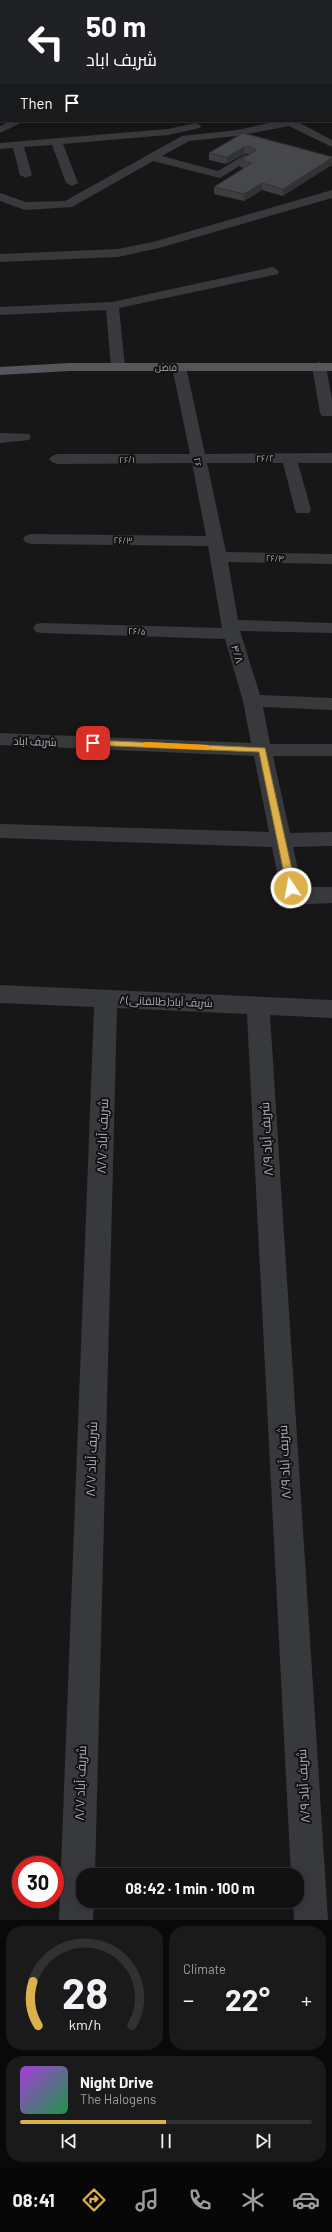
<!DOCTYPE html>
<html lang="en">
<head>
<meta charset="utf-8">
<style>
	:root { --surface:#111112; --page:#1a1a1b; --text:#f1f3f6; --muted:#9c9d9f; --line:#303132; --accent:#dcb04b }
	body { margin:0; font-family:Barlow,Cairo,sans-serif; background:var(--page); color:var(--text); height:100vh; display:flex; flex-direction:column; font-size:15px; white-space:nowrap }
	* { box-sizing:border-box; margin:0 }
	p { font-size:13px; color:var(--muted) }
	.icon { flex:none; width:22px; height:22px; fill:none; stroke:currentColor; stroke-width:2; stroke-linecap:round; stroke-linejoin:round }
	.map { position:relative; height:1920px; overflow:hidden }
	.details { display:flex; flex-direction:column; gap:6px; padding:6px; background:#09090a; flex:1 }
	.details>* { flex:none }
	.banner { position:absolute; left:0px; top:0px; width:332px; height:122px; box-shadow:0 2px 10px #0003,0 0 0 1px var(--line); background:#202124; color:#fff; overflow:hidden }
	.speed { position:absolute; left:12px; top:1856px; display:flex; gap:8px; font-size:20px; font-weight:700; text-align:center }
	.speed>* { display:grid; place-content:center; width:52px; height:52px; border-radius:50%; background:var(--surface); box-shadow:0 2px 10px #0003,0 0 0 1px var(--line); line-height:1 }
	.speed .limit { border:6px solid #d22; background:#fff; color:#111 }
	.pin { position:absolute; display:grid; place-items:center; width:34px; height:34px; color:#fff; margin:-17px; border-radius:8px; box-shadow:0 2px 6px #0006 }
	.me { position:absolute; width:44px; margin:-22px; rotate:348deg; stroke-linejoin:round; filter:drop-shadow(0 0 3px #0008) }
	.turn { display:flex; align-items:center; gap:14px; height:84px; padding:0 20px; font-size:18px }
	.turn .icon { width:52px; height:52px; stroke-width:2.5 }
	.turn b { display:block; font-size:28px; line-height:34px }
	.then { display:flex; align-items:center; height:38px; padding:0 20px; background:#0003; gap:8px; font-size:15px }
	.big { font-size:30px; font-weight:700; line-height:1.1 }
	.details .card { flex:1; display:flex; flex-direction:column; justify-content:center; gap:6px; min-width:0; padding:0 14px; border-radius:16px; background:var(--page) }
	.details .dial { align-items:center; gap:0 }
	.dial svg { height:104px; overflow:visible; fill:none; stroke:var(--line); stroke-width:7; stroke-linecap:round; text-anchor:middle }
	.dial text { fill:var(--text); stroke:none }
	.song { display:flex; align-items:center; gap:12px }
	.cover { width:48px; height:48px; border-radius:6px; background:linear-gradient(135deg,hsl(280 70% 55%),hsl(140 70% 35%)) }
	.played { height:4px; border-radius:2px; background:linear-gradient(90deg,var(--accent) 50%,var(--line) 50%) }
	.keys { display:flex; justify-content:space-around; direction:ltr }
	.heat { display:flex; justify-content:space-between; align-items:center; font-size:22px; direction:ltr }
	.details .tiles { flex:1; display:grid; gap:6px; grid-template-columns:1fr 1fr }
	.card:last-child { grid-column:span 2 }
	.trip { position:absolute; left:76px; top:1868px; width:228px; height:40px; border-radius:16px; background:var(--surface); box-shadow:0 2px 10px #0003,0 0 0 1px var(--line); font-weight:700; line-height:40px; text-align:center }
	.tabs { display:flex; height:64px; justify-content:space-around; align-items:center; background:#070707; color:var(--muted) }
	.tabs .icon { width:28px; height:28px }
	.tabs .active { color:var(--accent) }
	.tabs b { font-size:18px; color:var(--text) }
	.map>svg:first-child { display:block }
	.green { fill:#232a24 }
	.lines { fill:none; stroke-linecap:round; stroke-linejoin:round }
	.minor { fill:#38393d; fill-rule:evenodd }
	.major { fill:#54565b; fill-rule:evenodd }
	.wall { fill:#3c3d40 }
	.shaded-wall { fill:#313234 }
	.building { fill:#46474a; stroke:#313234 }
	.route { fill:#dcb04b; stroke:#8f7231 }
	.slow { fill:#f59e0b }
	.labels { text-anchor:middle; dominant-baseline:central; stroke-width:4; stroke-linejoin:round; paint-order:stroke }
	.far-street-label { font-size:9px; fill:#aaaeb6; stroke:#121213 }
	.street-label { font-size:11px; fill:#aaaeb6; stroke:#121213 }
	.near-street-label { font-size:13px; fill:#aaaeb6; stroke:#121213 }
</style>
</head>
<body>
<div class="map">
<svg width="332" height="1920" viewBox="0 0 332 1920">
	<rect width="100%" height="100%" fill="#171718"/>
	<!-- green -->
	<path class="green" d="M 124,0 L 332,0 L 332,59 L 331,1 L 122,1 Z"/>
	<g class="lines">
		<!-- minor -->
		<path class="minor" d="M 0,4 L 1,4 L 1,10 L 0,10 Z
			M 0,61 L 1,61 L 1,68 L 0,68 Z
			M 331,70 L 332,70 L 332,76 L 331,76 Z
			M 331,101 L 332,101 L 332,107 L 331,107 Z
			M 11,121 L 25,121 L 0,133 L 0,126 Z
			M 279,121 L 296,121 L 332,140 L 332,147 L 289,126 L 237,136 L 189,141 L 162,156 L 218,171 L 244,155 L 252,155 L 254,157 L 220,178 L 153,161 L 72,207 L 25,210 L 0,201 L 0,193 L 26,202 L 65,201 L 182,136 L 237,130 Z
			M 196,123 L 201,126 L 200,128 L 168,135 L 63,144 L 78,183 L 72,186 L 66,183 L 52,145 L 24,147 L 32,175 L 26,178 L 20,175 L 13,148 L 0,149 L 0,143 L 168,129 Z
			M 332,190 L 332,198 L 159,248 L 118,257 L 0,262 L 0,254 L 118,249 L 153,242 Z
			M 273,267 L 279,271 L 278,274 L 119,308 L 125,367 L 118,371 L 111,367 L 106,310 L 0,315 L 0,307 L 112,302 Z
			M 319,362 L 326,366 L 332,400 L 332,416 L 322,416 L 320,413 L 312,366 Z
			M 179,363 L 186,367 L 205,454 L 332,453 L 332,463 L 298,463 L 311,510 L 309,513 L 297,513 L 295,510 L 283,463 L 207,463 L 226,552 L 332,554 L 332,564 L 228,562 L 238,620 L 332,623 L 332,633 L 240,631 L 260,695 L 332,698 L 332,710 L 263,707 L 270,744 L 332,744 L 332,756 L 273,756 L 290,833 L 332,832 L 332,846 L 293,847 L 302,887 L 332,887 L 332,903 L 306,904 L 288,898 L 280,887 L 272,847 L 0,838 L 0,824 L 269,832 L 254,756 L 0,745 L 0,733 L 251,743 L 243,701 L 225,639 L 42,633 L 36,632 L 33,628 L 36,624 L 42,623 L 222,628 L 208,546 L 31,544 L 25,542 L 23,539 L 25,536 L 31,534 L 206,536 L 192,463 L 57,464 L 52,462 L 49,459 L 52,456 L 57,454 L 190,454 L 172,367 Z
			M 0,433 L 29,434 L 31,437 L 29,440 L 0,443 Z
			M 0,985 L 332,1000 L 332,1018 L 270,1015 L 328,1920 L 294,1920 L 293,1901 L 297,1901 L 297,1875 L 291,1875 L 247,1014 L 117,1008 L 95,1875 L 83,1875 L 83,1901 L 94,1901 L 93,1920 L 59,1920 L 94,1007 L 0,1003 Z"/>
		<!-- major -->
		<path class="major" d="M 95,0 L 106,0 L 94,1 Z
			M 0,39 L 1,39 L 0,46 Z
			M 69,363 L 332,363 L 332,371 L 69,371 L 0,375 L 0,367 Z"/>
	</g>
	<!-- wall -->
	<path class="wall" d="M 331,113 L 332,113 L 332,122 L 331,121 Z
		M 243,133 L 332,157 L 283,196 L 262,190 L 244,201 L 214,194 L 214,187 L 244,168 L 240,167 L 241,160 L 251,154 L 244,154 L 226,164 L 209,160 L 209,153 Z"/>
	<!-- shaded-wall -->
	<path class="shaded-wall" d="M 244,147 L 244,154 L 226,164 L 227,157 Z
		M 332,158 L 332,165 L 283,196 L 283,189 Z
		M 262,183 L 262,190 L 244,201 L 244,194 Z"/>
	<!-- building -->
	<path class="building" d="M 243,133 L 332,157 L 332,158 L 283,189 L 262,183 L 244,194 L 214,187 L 252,163 L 241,160 L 256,150 L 252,147 L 244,147 L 227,157 L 209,153 Z"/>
	<!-- route -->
	<path class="route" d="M 93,740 L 265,748 L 296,888 L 294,890 L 288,890 L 287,888 L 259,752 L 90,745 L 89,743 Z"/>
	<!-- slow -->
	<path class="slow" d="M 146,742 L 208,745 L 212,748 L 208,750 L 143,747 L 143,743 Z"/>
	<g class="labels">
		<!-- far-street labels -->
		<g class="far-street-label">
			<text x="166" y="367">فاضل</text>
			<text transform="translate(265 458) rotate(-1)">۲۶/۲</text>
			<text x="127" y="459">۲۶/۱</text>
			<text transform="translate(198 462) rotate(79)">۲۶</text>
			<text transform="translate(123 540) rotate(1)">۲۶/۳</text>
			<text transform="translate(275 558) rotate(1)">۲۶/۴</text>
			<text transform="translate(137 631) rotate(2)">۲۶/۵</text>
		</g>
		<!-- street labels -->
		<g class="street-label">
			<text transform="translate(238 654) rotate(74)">۴/۸</text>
			<text transform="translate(35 741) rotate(2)">شریف اباد</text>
			<text transform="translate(166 1001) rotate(2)">۸شریف آباد(طالقانی)</text>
		</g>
		<!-- near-street labels -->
		<g class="near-street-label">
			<text transform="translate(102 1136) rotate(-88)">شریف آباد ۸/۷</text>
			<text transform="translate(266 1139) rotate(-93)">شریف آباد ۸/۹</text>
			<text transform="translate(91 1459) rotate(-88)">شریف آباد ۸/۷</text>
			<text transform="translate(284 1462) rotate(-93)">شریف آباد ۸/۹</text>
			<text transform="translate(80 1783) rotate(-88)">شریف آباد ۸/۷</text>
			<text transform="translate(303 1786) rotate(-93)">شریف آباد ۸/۹</text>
		</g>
	</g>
</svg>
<div class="speed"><div class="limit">30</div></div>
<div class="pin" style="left:93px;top:743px;background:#d93025"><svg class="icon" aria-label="arrive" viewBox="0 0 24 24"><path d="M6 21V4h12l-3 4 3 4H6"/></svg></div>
<svg class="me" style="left:291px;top:888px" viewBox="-20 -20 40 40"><circle r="17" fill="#dcb04b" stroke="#fff" stroke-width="3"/><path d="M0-11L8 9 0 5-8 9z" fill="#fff"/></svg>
<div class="trip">08:42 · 1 min · 100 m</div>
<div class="banner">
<div class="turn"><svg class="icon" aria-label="left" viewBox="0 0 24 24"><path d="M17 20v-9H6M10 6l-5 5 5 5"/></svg><div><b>50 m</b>شریف اباد</div></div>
<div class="then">Then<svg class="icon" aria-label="arrive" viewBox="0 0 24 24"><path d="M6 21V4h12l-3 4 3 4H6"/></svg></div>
</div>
</div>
<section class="details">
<div class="tiles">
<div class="card dial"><svg viewBox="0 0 100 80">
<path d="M14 69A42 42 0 1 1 86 69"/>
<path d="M14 69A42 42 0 0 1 10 35" stroke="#dcb04b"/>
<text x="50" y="56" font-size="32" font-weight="700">28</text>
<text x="50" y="72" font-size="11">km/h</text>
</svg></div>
<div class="card"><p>Climate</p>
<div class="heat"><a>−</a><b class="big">22°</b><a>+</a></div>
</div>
<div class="card">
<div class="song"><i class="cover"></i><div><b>Night Drive</b><p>The Halogens</p></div></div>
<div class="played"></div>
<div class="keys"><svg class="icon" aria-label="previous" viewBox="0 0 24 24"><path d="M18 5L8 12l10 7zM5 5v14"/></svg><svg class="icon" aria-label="pause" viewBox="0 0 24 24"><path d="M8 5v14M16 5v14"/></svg><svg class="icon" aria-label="next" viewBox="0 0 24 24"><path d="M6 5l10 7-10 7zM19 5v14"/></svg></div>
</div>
</div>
</section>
<nav class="tabs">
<b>08:41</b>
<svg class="icon active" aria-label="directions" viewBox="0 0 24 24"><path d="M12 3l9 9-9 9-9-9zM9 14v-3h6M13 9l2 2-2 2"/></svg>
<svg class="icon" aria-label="music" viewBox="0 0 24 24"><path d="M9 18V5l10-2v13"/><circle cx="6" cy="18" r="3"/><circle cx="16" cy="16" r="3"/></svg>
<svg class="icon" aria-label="phone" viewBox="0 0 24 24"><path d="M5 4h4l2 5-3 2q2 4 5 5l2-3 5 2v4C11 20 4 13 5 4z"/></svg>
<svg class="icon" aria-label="climate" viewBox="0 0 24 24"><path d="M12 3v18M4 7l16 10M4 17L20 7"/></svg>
<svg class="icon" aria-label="car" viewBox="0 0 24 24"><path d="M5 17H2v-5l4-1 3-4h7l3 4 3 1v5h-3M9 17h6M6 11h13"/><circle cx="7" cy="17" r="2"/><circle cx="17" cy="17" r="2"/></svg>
</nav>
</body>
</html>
